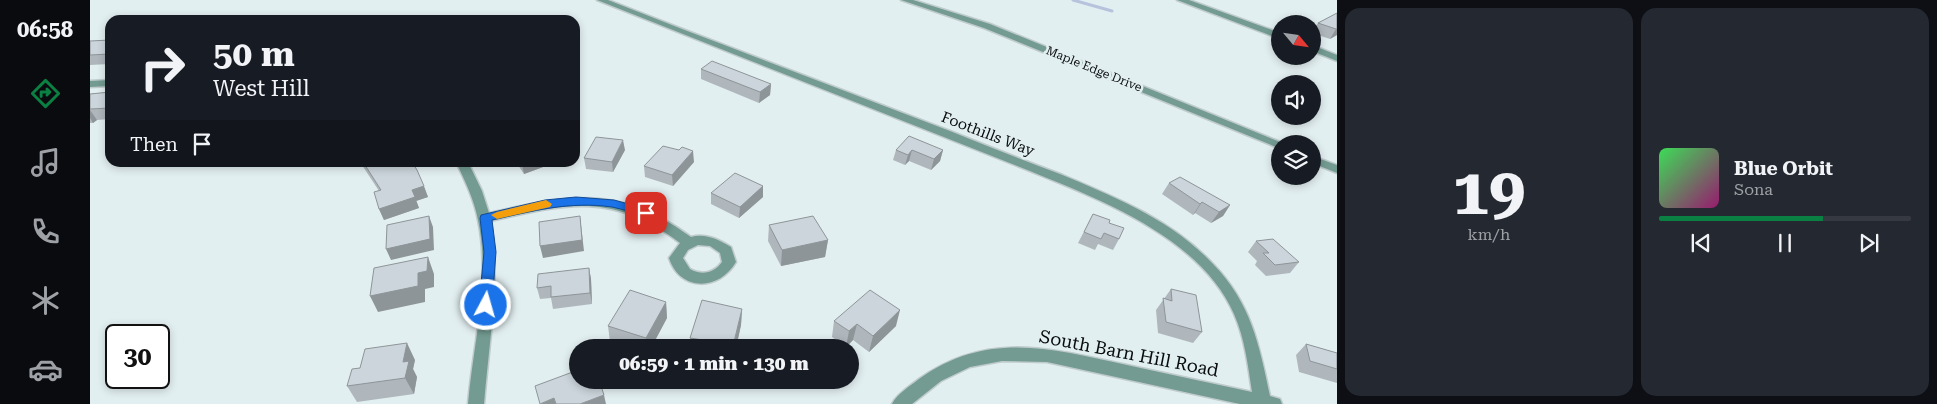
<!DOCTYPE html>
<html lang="en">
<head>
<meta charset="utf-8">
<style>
	:root { --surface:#171b24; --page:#242831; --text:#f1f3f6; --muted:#9ea1a6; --line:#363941; --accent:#0b8043 }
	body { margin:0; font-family:"Roboto Serif",serif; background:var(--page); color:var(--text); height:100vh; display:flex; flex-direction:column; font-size:19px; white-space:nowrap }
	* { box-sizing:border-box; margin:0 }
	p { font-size:16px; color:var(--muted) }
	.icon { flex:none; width:28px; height:28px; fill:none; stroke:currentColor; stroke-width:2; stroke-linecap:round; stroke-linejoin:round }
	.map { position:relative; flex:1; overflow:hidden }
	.sheet { display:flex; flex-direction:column; gap:8px; padding:8px; background:#0d0f14; width:600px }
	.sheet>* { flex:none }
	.hud { position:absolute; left:15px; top:15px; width:475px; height:152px; border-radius:15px; box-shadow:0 2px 8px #0003; background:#171b24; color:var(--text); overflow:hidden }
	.needle { width:32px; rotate:119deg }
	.tools { position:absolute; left:1181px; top:15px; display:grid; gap:10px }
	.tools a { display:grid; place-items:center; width:50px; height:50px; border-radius:50%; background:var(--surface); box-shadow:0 2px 8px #0003; font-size:25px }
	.speed { position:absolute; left:15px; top:324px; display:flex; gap:10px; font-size:25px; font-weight:700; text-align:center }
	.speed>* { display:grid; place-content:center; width:65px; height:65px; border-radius:50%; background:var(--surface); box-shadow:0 2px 8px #0003; line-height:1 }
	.speed .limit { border:2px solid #111; border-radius:8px; background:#fff; color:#111 }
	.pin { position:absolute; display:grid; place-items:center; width:42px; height:42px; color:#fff; margin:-21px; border-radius:10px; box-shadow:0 2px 8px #0006 }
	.me { position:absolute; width:55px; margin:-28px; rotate:6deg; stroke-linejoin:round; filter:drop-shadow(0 0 4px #0008) }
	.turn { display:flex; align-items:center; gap:18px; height:105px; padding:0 25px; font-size:22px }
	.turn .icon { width:65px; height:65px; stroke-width:2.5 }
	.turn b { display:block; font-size:35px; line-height:42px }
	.then { display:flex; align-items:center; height:48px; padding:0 25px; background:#0003; gap:10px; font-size:19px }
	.sheet .widget { flex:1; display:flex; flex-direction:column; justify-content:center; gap:8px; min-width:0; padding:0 18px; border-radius:15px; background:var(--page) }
	.sheet .dial { align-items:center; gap:0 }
	.dial b { font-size:65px; line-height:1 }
	.song { display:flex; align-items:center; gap:15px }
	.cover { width:60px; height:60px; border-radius:8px; background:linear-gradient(135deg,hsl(130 70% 55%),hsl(320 70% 35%)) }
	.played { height:5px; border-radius:2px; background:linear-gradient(90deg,var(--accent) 65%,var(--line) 65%) }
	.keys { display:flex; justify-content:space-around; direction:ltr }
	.sheet .tiles { flex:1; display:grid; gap:8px; grid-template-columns:repeat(2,1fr) }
	.trip { position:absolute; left:479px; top:339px; width:290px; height:50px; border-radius:25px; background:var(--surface); box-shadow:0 2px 8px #0003; font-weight:800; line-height:50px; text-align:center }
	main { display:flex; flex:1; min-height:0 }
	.menu { display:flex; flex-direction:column; width:90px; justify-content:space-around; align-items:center; background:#090b0e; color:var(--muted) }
	.menu .icon { width:35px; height:35px }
	.menu .on { color:var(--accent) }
	.menu b { font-size:22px; color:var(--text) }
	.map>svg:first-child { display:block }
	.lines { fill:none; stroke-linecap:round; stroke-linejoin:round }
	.stream { stroke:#b7c2dd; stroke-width:3 }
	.minor-casing { stroke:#bfcbcd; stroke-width:3 }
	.minor { fill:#739b91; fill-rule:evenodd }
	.wall { fill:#afb7bc }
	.shaded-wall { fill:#8e9599 }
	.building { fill:#cbd5db; stroke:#8e9599 }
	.route { fill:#1a73e8; stroke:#114b97 }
	.slow { fill:#f59e0b }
	.labels { text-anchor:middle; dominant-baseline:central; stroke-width:5; stroke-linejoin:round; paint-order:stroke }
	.far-street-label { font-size:12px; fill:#080c0d; stroke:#e2eff1 }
	.street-label { font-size:15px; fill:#080c0d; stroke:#e2eff1 }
	.near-street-label { font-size:18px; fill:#080c0d; stroke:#e2eff1 }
</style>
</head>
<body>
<main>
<nav class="menu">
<b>06:58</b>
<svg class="icon on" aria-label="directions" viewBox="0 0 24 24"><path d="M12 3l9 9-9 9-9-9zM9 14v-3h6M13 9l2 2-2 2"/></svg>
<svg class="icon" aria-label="music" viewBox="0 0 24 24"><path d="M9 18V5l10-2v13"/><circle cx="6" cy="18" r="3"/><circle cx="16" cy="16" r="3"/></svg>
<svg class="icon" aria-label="phone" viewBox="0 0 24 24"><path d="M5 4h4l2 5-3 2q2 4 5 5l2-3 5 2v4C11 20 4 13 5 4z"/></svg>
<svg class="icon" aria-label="climate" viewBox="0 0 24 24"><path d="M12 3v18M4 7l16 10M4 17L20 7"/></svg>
<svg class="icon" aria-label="car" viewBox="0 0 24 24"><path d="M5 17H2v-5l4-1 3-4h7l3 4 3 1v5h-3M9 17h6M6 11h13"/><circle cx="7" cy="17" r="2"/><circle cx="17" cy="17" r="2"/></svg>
</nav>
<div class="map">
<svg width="1247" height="404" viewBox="0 0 1247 404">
	<rect width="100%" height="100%" fill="#e2eff1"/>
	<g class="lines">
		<!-- stream -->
		<path class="stream" d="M 983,0 L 1022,11"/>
		<!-- minor casing -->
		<g class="minor-casing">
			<path id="minor" d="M 507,0 L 518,0 C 632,45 746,87 860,131 C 897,146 933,160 970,174 C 1025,197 1082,220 1123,264 C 1161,303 1169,344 1180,396 L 1190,399 L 1192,404 L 1150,404 L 957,362 L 912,361 L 880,367 L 851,381 L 822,404 L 802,404 C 807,394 820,386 829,379 C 898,330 961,349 1037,365 C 1078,374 1120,383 1162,392 C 1158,366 1155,339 1144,314 C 1111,238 1011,200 940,171 Z
				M 811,0 L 823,0 L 900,24 L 1195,144 L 1190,144 L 1190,148 L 1186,147 L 894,28 Z
				M 1087,0 L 1099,0 L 1190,33 L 1190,39 Z
				M 1222,45 L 1247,55 L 1247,61 L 1222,51 Z
				M 20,80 L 20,86 L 0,87 L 0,81 Z
				M 1222,156 L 1247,165 L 1247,173 L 1222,163 Z
				M 366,162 L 378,162 L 392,191 L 399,213 C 481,195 529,184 601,237 C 615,233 628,239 641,247 L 646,262 C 629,291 590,292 579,258 L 590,243 C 523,192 478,203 401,221 C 410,283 399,343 394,404 L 378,404 C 383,344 401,280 388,220 C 384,199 375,181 366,162 ZM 608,245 L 620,246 L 630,253 L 632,262 C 624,273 612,276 600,269 L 593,258 L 598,250 Z"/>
		</g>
		<!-- minor -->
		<use href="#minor" class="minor"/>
	</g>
	<!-- wall -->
	<path class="wall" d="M 1247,13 L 1247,35 L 1240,39 L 1222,33 L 1222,31 L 1228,23 Z
		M 20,40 L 20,64 L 0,65 L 0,41 Z
		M 611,69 L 681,84 L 680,95 L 669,103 L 611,79 Z
		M 20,92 L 20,119 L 7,120 L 3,123 L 0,123 L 0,94 Z
		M 535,150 L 523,172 L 496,169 L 494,158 Z
		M 806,150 L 853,150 L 850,161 L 841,170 L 819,161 L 815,165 L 803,160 Z
		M 270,162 L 322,162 L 338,197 L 326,201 L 329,208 L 294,220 L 289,209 L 289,191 Z
		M 426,162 L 468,162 L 468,165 L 464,163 L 434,174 Z
		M 604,162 L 583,186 L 555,177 L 554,166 Z
		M 1079,183 L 1140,205 L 1133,216 L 1121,223 L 1105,213 L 1103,215 L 1072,194 Z
		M 673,186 L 673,197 L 649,218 L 621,204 L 621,193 Z
		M 1003,214 L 1019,223 L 1029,239 L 1023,250 L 1008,244 L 1005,250 L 988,243 Z
		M 679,225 L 738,240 L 735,257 L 691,266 L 678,241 Z
		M 1166,241 L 1209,262 L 1200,273 L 1176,276 L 1165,265 L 1167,261 L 1158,252 Z
		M 499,268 L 501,279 L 502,304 L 463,309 L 461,298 L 450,299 L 447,288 Z
		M 1081,289 L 1112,332 L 1103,343 L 1068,333 L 1066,310 Z
		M 576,302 L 577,318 L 561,348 L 538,348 L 520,342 L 518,326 Z
		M 652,309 L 651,325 L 646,348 L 600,348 L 600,338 Z
		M 744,321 L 806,326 L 779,352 L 763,340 L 756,347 L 742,337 Z
		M 1216,344 L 1247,353 L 1247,383 L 1209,372 L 1206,355 Z
		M 325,360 L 323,369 L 327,377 L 324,394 L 267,402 L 257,386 Z"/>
	<!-- shaded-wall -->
	<path class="shaded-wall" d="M 1246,29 L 1247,29 L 1247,35 L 1240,39 Z
		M 681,84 L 680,95 L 669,103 L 670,92 Z
		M 0,110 L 7,120 L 3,123 L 0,118 Z
		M 533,140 L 535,150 L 523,172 L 522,162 Z
		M 822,150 L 819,161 L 815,165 L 818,155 Z
		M 853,150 L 850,161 L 841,170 L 844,159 Z
		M 603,151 L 604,162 L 583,186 L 582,175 Z
		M 435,162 L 464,162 L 464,163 L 434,174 L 432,164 Z
		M 334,186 L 338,197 L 326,201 L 322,190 Z
		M 673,186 L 673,197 L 649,218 L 650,207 Z
		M 325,197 L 329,208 L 294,220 L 289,209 Z
		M 1112,202 L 1105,213 L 1103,215 L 1110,204 Z
		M 1140,205 L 1133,216 L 1121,223 L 1129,212 Z
		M 339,216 L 343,227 L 344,250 L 301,260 L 296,249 Z
		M 490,216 L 494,251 L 453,258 L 450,246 Z
		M 738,240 L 735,257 L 691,266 L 692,250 Z
		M 338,257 L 344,274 L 344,287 L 335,289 L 335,302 L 288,312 L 280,296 L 328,273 Z
		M 499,268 L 501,279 L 502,304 L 500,293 Z
		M 576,302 L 577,318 L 561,348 L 557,348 L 556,338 Z
		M 652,309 L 651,325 L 646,348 L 643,348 Z
		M 810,310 L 806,326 L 779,352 L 783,336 Z
		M 767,324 L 763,340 L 756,347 L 759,331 Z
		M 317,343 L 325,360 L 323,369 L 327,377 L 324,394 L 315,378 L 313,362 Z
		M 514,395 L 516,404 L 490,404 Z
		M 464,398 L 466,404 L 450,404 Z"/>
	<!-- building -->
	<path class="building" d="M 1247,13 L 1247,29 L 1246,29 L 1228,23 Z
		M 20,40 L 20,54 L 0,55 L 0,41 Z
		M 622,61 L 681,84 L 670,92 L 611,69 Z
		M 20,92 L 20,108 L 0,109 L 0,94 Z
		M 819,136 L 853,150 L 844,159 L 822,150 L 818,155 L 806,150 Z
		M 506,137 L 533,140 L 522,162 L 494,158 Z
		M 573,146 L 589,150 L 592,147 L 603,151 L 582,175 L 554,166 Z
		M 273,162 L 322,162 L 327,170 L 334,186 L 322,190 L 325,197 L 289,209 L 284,192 L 291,190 Z
		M 645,173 L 673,186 L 650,207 L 621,193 Z
		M 1090,177 L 1140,205 L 1129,212 L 1112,202 L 1110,204 L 1079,183 Z
		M 1003,214 L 1020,220 L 1019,223 L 1034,228 L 1029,239 L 1014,233 L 1011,239 L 994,232 Z
		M 339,216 L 340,239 L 296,249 L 297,225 Z
		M 490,216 L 492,240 L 450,246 L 449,222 Z
		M 723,216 L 738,240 L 692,250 L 679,225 Z
		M 1183,239 L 1209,262 L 1185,265 L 1173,253 L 1179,253 L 1166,241 Z
		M 338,257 L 337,271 L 328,273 L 328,286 L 280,296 L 284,268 Z
		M 499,268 L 500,293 L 461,297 L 461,286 L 447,288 L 448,274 Z
		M 1081,289 L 1106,295 L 1112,332 L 1076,322 L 1073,298 L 1082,301 Z
		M 540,290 L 576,302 L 556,338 L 518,326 Z
		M 780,290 L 810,310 L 783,336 L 767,324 L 759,331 L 744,321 Z
		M 612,300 L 652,309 L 643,346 L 633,344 L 632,348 L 618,348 L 611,346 L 613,340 L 600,338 Z
		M 317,343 L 313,362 L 319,361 L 315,378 L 257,386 L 262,369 L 270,368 L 275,349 Z
		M 1216,344 L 1247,353 L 1247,369 L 1220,361 Z
		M 488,370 L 488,380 L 509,380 L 514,395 L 490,404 L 466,404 L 464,398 L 450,404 L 445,386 Z"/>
	<!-- route -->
	<path class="route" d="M 486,197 L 524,200 L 560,210 L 562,213 L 556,217 C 545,214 533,209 522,207 C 480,201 442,211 402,220 L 406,252 L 402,305 L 400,309 L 396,311 L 391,309 L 389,305 L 394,252 L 390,218 L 391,215 L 455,200 Z"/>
	<!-- slow -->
	<path class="slow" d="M 456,200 L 462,204 L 460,207 L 407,219 L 401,215 L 407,212 Z"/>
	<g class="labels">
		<!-- far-street labels -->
		<g class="far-street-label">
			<text transform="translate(1004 69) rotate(22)">Maple Edge Drive</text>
		</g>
		<!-- street labels -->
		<g class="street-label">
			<text transform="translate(898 134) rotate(21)">Foothills Way</text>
		</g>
		<!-- near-street labels -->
		<g class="near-street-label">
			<text transform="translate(1039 353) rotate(11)">South Barn Hill Road</text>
		</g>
	</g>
</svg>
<div class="tools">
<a><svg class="needle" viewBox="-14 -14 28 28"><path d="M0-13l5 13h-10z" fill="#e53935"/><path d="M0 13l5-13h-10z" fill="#9ea1a6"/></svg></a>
<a><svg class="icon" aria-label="sound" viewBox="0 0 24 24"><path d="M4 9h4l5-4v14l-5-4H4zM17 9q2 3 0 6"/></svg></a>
<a><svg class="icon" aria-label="layers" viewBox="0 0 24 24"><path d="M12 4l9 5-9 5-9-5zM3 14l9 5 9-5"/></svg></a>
</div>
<div class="speed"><div class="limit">30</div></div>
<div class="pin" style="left:556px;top:213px;background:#d93025"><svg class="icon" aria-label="arrive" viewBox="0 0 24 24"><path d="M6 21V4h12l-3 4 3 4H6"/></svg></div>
<svg class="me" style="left:396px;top:305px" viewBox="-20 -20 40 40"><circle r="17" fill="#1a73e8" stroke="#fff" stroke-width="3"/><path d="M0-11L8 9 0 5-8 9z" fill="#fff"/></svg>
<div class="trip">06:59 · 1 min · 130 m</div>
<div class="hud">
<div class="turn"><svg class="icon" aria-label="right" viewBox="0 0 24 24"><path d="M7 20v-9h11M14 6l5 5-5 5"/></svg><div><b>50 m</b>West Hill</div></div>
<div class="then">Then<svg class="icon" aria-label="arrive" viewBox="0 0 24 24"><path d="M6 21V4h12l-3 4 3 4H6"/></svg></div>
</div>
</div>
<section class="sheet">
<div class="tiles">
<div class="widget dial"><b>19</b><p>km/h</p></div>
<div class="widget">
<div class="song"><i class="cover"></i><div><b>Blue Orbit</b><p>Sona</p></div></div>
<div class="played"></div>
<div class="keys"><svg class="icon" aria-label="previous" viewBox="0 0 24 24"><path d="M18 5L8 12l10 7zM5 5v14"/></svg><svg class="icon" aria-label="pause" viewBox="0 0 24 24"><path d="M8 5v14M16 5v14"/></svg><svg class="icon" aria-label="next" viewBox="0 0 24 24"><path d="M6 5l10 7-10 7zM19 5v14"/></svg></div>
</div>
</div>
</section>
</main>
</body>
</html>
